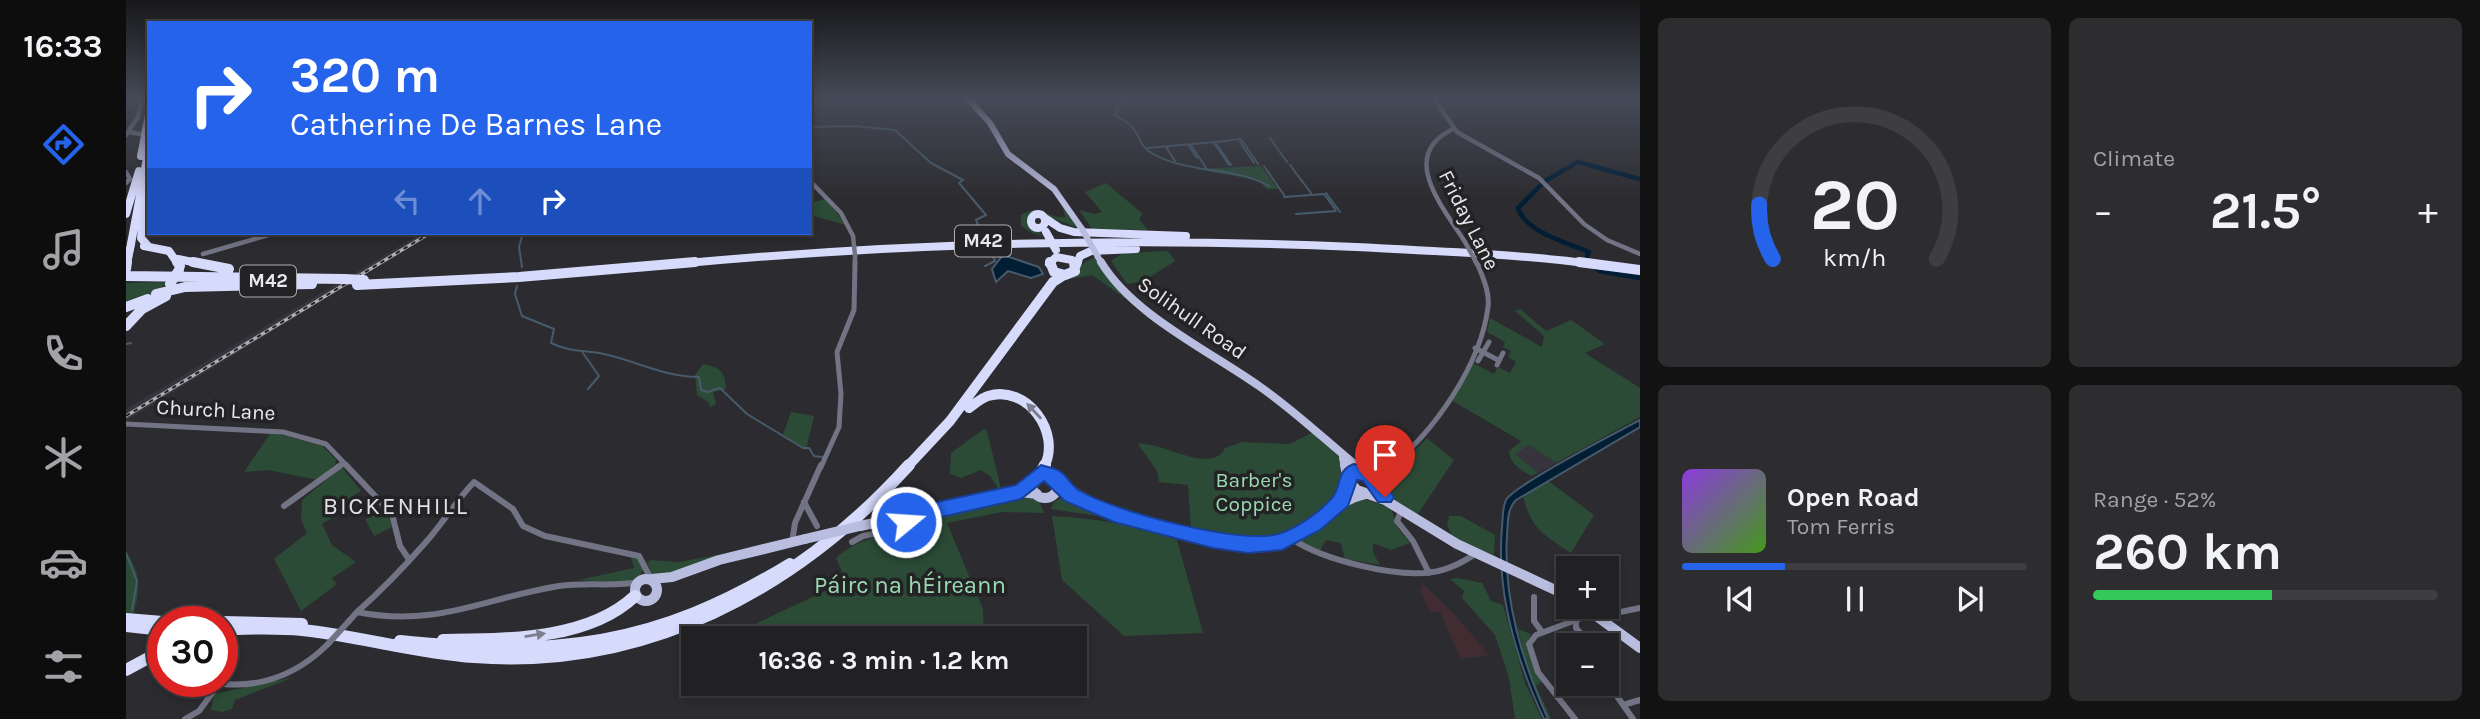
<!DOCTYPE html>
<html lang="en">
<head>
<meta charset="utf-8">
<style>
	:root { --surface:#212023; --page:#2d2d30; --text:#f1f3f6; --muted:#a2a3a6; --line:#3e3e41; --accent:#2563eb }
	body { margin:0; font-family:Karla,sans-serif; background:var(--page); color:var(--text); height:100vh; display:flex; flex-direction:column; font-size:26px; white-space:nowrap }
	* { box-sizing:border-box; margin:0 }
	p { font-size:23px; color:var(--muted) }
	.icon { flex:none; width:38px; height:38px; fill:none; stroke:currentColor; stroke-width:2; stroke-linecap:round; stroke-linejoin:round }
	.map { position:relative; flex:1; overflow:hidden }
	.sheet { display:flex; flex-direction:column; gap:18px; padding:18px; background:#121213; width:840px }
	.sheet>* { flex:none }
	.top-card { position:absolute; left:21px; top:21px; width:665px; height:214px; border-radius:0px; box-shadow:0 4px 10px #0003,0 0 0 2px var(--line); background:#2563eb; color:#fff; overflow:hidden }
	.tools { position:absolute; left:1430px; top:556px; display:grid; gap:14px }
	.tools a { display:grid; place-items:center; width:63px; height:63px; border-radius:0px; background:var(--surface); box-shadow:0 4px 10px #0003,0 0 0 2px var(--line); font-size:35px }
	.speed { position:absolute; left:21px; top:606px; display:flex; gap:14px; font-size:35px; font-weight:700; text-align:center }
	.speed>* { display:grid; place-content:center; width:91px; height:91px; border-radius:50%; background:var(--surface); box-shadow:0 4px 10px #0003,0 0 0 2px var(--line); line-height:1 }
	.speed .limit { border:10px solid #d22; background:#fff; color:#111 }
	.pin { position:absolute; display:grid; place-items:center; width:60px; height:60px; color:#fff; margin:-72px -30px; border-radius:50% 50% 50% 0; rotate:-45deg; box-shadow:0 0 7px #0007 }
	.pin .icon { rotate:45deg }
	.me { position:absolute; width:77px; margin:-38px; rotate:72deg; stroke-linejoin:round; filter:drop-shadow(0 0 5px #0008) }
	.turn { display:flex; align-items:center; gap:24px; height:147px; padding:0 28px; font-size:32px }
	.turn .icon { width:91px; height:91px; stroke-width:2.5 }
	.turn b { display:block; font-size:49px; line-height:60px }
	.lanes { display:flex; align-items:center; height:66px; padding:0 28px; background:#0003; justify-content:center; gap:35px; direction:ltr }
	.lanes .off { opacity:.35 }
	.big { font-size:52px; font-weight:700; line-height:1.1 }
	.sheet .tile { flex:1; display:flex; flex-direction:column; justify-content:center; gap:10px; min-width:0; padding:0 24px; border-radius:10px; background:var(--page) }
	.sheet .dial { align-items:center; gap:0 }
	.dial svg { height:182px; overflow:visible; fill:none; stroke:var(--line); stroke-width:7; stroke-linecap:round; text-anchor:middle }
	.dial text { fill:var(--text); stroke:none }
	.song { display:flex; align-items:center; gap:21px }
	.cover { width:84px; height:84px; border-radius:10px; background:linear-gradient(135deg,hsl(270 70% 55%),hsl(100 70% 35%)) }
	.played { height:7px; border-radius:4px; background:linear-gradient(90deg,var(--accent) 30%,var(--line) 30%) }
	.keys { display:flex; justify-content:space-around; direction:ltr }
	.heat { display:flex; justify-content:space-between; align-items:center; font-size:38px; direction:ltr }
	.charge { height:10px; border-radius:5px; background:linear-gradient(90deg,#34c759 52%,var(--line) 0) }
	.sheet .tiles { flex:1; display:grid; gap:18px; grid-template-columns:repeat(2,1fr) }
	.trip { position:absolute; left:555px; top:626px; width:406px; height:70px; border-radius:0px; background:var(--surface); box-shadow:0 4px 10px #0003,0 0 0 2px var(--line); font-weight:700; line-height:70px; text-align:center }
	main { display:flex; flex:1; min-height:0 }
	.tab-bar { display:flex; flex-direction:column; width:126px; justify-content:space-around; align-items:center; background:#0d0d0e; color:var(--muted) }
	.tab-bar .icon { width:49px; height:49px }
	.tab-bar .selected { color:var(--accent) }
	.tab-bar b { font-size:32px; color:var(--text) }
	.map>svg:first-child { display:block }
	.commercial { fill:#412d31 }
	.built { fill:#37343d }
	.green { fill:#2b4b36 }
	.water { fill:#011e35; stroke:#475b6c; stroke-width:2 }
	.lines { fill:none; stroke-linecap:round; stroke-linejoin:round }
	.stream { stroke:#475b6c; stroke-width:2 }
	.river-far1 { stroke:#011e35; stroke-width:4.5 }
	.river { stroke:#011e35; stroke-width:5 }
	.minor-far2 { stroke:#727485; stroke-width:4.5 }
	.minor-far1 { stroke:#727485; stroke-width:5 }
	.minor { stroke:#727485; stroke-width:6 }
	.major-far2 { stroke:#b9bddf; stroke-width:6 }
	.major-far1 { stroke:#b9bddf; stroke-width:8 }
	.major { stroke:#b9bddf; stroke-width:10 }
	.highway-far2 { stroke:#d6dafb; stroke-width:8 }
	.highway-far1 { stroke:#d6dafb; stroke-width:10 }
	.highway { stroke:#d6dafb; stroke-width:12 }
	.rail-casing { stroke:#aeadb0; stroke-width:3.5 }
	.rail { stroke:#232225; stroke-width:2; stroke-dasharray:4.5; stroke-linecap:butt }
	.minor-bridge-far2 { stroke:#727485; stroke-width:4.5 }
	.minor-bridge-far1 { stroke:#727485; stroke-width:5 }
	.minor-bridge { stroke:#727485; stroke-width:6 }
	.major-bridge-far1 { stroke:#b9bddf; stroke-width:6 }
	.major-bridge { stroke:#b9bddf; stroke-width:10 }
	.highway-bridge-far1 { stroke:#d6dafb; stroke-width:8 }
	.highway-bridge { stroke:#d6dafb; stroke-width:10 }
	.oneway { fill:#7c7e90 }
	.route { fill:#2563eb; stroke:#184099; stroke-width:2 }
	.labels { text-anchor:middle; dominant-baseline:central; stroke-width:7; stroke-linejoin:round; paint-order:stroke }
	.shield { fill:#232225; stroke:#aeadb0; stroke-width:2 }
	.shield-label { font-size:19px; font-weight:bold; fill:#e9e9eb }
	.street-label { font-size:21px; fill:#e9e9eb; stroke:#232225 }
	.park-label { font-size:21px; fill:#9bdab1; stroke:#232225 }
	.quarter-label { font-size:24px; letter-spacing:2px; fill:#e3e1e6; stroke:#232225 }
	.near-park-label { font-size:24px; fill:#9bdab1; stroke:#232225 }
</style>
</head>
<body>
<main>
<nav class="tab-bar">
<b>16:33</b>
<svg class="icon selected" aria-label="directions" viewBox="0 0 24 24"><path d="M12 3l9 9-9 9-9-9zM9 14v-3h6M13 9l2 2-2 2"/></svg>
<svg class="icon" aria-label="music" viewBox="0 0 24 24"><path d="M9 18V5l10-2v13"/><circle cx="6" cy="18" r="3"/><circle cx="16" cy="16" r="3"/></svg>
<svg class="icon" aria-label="phone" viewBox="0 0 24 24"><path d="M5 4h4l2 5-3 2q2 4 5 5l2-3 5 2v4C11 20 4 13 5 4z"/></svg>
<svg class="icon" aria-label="climate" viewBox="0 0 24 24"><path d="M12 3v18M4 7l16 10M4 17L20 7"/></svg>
<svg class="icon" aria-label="car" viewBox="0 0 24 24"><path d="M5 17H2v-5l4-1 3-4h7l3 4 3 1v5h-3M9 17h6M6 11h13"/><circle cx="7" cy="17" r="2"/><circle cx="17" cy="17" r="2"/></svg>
<svg class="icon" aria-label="filters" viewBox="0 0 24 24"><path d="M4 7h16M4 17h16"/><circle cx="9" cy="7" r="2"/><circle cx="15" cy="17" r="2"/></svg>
</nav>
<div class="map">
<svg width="1514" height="719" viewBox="0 0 1514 719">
	<rect width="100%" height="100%" fill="#2c2b2f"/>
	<!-- commercial -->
	<path class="commercial" d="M 1295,582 L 1329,615 L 1363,655 L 1335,659 L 1314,612 L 1304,612 L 1293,589 L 1296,589 Z"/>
	<!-- built -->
	<path class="built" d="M 296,233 L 306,233 L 0,421 L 0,409 Z
		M 1403,445 L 1430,463 L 1412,473 L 1388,454 Z"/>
	<!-- green -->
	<path class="green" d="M 1135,166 L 1152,189 L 1141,189 L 1131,180 L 1069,169 Z
		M 980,183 L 1017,214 L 1013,219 L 1022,230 L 966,229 L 953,210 L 968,214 L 976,212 L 959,192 Z
		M 923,188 L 954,229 L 916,214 L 905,215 L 900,220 L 917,236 L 906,233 L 895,226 L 895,215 C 916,202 922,220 939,217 L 936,205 Z
		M 700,199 L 720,225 L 684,215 L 684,203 Z
		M 1042,251 L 1049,261 L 1018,281 L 1001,284 L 985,261 L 997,253 Z
		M 969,257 L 1007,304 L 966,275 L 932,281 C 948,273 956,262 969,257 Z
		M 43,282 L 26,295 L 0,306 L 0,283 Z
		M 1394,309 L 1420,331 L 1445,320 L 1479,344 L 1459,353 L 1514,388 L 1514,417 L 1430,463 L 1403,445 L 1389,454 L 1412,473 L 1405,476 C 1394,469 1384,464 1383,451 L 1395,441 L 1325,400 L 1347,363 L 1368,374 L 1372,367 L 1384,373 L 1390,362 L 1382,357 L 1385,351 L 1377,347 L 1379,342 L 1361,332 L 1364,318 L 1416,347 L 1418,336 L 1389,311 Z
		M 577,364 C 594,368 599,370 600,389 L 587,392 L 590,404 L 584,407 L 582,402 L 571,395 L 569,375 Z
		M 665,412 L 688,416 L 680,450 L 657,435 Z
		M 858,429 L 861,431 L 875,489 L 873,490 L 864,476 L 855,470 L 835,478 L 824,474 L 825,453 Z
		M 145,432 L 197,446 L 210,460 L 209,465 L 192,480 L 142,470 L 118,472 Z
		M 1187,432 L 1214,458 L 1216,491 C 1166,549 1135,548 1065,529 L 1062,485 L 1033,482 L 1031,471 L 1012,444 C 1033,440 1086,476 1099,448 L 1117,442 L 1164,444 Z
		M 1301,438 L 1328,460 L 1290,517 L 1270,503 L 1255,486 L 1259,473 L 1277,462 Z
		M 216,467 L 235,491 L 227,496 L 230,499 L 219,506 L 220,509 L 196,524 L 206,545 L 230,562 L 206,578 L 211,584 L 175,611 L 148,559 L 181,533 L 175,519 L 176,500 Z
		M 1421,480 L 1468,515 L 1445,553 C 1418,535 1405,529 1397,496 Z
		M 899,496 L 912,499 L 918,513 L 876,512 L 821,523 L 857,609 L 858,639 L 634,639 L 631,623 L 720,581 L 710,558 C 731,538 759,535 786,530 L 791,521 Z
		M 937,497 L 984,515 L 985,518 L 925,509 L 928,502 Z
		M 1238,499 L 1265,508 L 1272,528 L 1284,543 L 1265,550 L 1247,543 L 1247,552 L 1254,565 L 1219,559 L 1215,543 L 1200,540 L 1193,552 L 1175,544 L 1175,538 L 1217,503 Z
		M 256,508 L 262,515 L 266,527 L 248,536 L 239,519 Z
		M 926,516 C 970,518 1010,525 1051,540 L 1077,633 L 998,636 L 936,580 Z
		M 1323,516 L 1335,516 L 1369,535 L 1368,555 L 1329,540 L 1321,526 Z
		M 0,552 C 16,574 14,591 7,616 L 0,616 Z
		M 504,554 L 515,560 L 517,569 L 512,579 L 505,583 L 452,580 L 508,568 Z
		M 591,555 L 591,559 L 539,576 L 526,574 L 521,563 L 524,560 L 553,562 Z
		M 1332,578 L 1356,583 L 1365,601 L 1377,605 L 1399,683 L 1416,719 L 1389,719 L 1383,678 L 1369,635 L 1336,598 L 1338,591 L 1324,579 Z
		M 1392,629 L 1405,634 L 1400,646 L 1416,682 L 1410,686 L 1425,719 L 1422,719 L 1403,676 Z
		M 168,677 L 109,700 L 106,709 L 96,712 L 85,710 L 88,694 Z"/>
	<!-- water -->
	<path class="water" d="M 877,255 L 913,267 L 917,274 L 905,278 L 882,271 L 870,282 L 866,269 Z
		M 1514,420 L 1514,427 L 1390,500 C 1381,509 1382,522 1381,535 C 1377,599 1396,661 1422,719 L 1418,719 C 1390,659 1370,593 1376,527 C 1377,519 1376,508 1380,500 C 1390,484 1491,432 1514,420 Z"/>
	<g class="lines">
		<!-- stream -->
		<path class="stream" d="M 1001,99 L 991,106 L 990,116 C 994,119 1001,121 1004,125 C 1014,134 1013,147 1027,154 C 1063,174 1108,166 1143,186
			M 684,127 L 728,126 L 769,130 L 805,163 L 837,180 L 833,183 L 860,215 L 850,220 L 857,236
			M 1144,138 L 1161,162
			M 1089,142 L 1115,139 L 1132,164
			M 1114,142 L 1128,163
			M 1088,143 L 1103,165
			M 1065,145 L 1080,168
			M 1063,146 L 1071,158
			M 1040,147 L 1049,161
			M 1021,148 L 1089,142 L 1105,165
			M 1164,165 L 1185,193
			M 1138,166 L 1158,195
			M 1200,193 L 1214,212
			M 1158,197 L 1198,194 L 1209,209
			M 1170,214 L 1210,211
			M 859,266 L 869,261 L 863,248
			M 396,267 L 393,247 L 397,233
			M 391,286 L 389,294 L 396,316 L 428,329 L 425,343 C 443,352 459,350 478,354 C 510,361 539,377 573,377 L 575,390 L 581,392 L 594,388 L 621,414 L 677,448 L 683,448 L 688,456 L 696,457
			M 0,344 L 5,343
			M 457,353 L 473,376 L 462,389
			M 0,553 L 11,581 L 6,610"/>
		<!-- river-far1 -->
		<path class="river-far1" d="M 1461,256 L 1463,252 C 1442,243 1399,232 1392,208 L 1419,181 L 1452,162 L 1514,179"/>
		<!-- river -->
		<path class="river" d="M 1468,266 L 1474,271 L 1514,278"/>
		<!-- minor-far2 -->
		<path class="minor-far2" d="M 1308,99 L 1331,132 L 1413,178 L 1458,224 L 1481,240 L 1514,254
			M 1327,129 C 1272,155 1316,206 1339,242
			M 3,132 L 20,135
			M 0,135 L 12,117 L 16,99
			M 0,172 L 4,179 L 0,183
			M 684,181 L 715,213 L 727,236
			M 77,254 L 149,233
			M 729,264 L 729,255"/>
		<!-- minor-far1 -->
		<path class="minor-far1" d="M 1349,348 L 1372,360
			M 1352,361 L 1363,342
			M 1371,365 L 1377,353
			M 0,424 L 157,432 L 200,444 L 222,467
			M 211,467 L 218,464
			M 695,467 L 713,427 L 715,394 L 711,352 L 728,310 L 729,262
			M 1263,467 C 1308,433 1355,364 1362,307 C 1364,293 1357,278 1352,265"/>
		<!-- minor -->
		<path class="minor" d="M 220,465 L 266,514 L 274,546 L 282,558
			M 1244,473 L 1265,465
			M 678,502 L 691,526
			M 158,506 L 215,465
			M 1275,511 L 1271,521 L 1287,541 L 1303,573
			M 1166,539 C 1197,560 1270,578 1307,572 C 1323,570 1337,562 1351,553
			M 726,542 L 737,536 L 777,528 L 779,517
			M 666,543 L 669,523 L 695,465
			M 1408,597 L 1408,621 L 1416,632
			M 231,612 C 256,590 278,567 300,542 C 317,523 330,501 348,482 L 387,509 L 397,526 L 419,536 L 513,556 L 525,579
			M 1470,617 L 1514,608
			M 223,621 L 231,612 C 310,628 358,598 433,586 C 460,582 487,587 514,582
			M 1450,621 L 1450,628 L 1466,646
			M 80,681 C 126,692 169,677 202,644
			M 1476,684 L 1488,692 L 1507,719
			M 1431,697 L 1467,684
			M 1497,705 L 1514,700
			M 59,719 L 73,711 L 92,685
			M 1449,719 L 1412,672 L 1403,644 L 1410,635 L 1466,614"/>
		<!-- major-far2 -->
		<path class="major-far2" d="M 842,99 L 864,123 L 882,154 L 928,189 L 956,229
			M 972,257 L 976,264"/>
		<!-- major-far1 -->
		<path class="major-far1" d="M 975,262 C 1007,315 1082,350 1133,386 C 1168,410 1199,440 1232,467
			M 1217,458 L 1219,467"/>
		<!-- major -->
		<path class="major" d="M 1219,465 L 1222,480 L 1231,490 L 1259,500 L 1331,544 L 1442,596
			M 1230,465 L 1238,472
			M 1233,471 L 1246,477 L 1262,500
			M906 485a13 13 0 1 1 26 0a13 13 0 1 1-26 0Z
			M 933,482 C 976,517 1102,556 1156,542 C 1188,534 1206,501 1239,494
			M 734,526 L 895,492 L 911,494
			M509 590a11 11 0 1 1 22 0a11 11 0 1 1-22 0Z
			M 526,579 L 546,577 L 593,560 L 679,539
			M 1458,607 L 1514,648"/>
		<!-- highway-far2 -->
		<path class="highway-far2" d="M 19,134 L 23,115
			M 15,156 L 19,136
			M 19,193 L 15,238 L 22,246
			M905 221a7 7 0 1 1 14 0a7 7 0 1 1-14 0Z
			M 0,214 L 13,171
			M 919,218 L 934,228 L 948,232 L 1060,236
			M 5,244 L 23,147
			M 18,246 L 43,251 L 52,264
			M 52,259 L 76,264
			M 1,264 L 4,249
			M 550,264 C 776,243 1003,237 1230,247 C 1310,251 1389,254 1467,264
			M 923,264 L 930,257 L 946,260 L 949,264
			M 951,264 L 954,256 L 965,251 L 1010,249"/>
		<!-- highway-far1 -->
		<path class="highway-far1" d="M 51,262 L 54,266
			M 67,262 L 103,269
			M 924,262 L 928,272 L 939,275 L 949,271 L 948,262
			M 1453,262 L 1514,270
			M 950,265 L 951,262
			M 0,269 L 1,262
			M 0,276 L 218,279
			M 231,285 L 393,277 L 569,262
			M 30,294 L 59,287 L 186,284
			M 0,307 L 22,299
			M 0,326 L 16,309 L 40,296
			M 843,408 C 849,404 855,398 862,396 C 901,384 936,433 918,467
			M 781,467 L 824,421 L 927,282 L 938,275"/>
		<!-- highway -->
		<path class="highway" d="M 915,473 L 919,465
			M 0,619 L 37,622
			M 96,622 L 176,624
			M 0,626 L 37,630
			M 96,629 C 122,629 149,627 176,630 C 233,636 290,653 348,657 C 520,670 670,590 783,465
			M 317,640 C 379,639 461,641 509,596
			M 274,641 C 430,657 528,647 664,564
			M 0,670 L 37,650"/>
		<!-- rail casing -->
		<g class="rail-casing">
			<path id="rail" d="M 0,416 L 304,233"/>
		</g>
		<!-- rail -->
		<use href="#rail" class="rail"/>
		<!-- minor-bridge-far2 -->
		<path class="minor-bridge-far2" d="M 727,236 L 729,255
			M 1339,242 L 1351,264"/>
		<!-- minor-bridge-far1 -->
		<path class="minor-bridge-far1" d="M 1350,262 L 1352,265"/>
		<!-- minor-bridge -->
		<path class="minor-bridge" d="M 202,644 L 223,621"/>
		<!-- major-bridge-far1 -->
		<path class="major-bridge-far1" d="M 956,229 L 972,257"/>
		<!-- major-bridge -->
		<path class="major-bridge" d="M 679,539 L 734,526"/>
		<!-- highway-bridge-far1 -->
		<path class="highway-bridge-far1" d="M 920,232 L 930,250
			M 4,249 L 5,244"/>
		<!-- highway-bridge -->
		<path class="highway-bridge" d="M 218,279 L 238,280
			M 44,284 L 53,270"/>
	</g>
	<!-- one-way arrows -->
	<defs><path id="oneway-solid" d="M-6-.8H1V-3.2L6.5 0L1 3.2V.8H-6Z" transform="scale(1.75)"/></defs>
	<g class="oneway">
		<use href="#oneway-solid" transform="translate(908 411) rotate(-133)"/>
		<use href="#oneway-solid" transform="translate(409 635) rotate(-9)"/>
	</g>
	<!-- sky -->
	<linearGradient id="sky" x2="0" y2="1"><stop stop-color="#18181a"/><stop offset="0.49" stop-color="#454a58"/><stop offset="1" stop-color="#454a58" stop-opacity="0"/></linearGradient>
	<rect width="1514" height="200" fill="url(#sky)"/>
	<!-- route -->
	<path class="route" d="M 1228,464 L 1249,469 L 1268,497 L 1265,502 L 1252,502 L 1237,481 L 1231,480 L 1222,506 L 1194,530 L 1156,550 L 1122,553 L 1087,548 L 988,522 L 939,501 L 918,481 L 895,499 L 789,523 L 780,530 L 774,527 L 770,517 L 773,512 L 779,509 L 890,485 L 915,465 C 921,467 930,468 935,472 C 942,477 946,487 954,491 C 991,512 1111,544 1152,534 C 1170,529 1194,512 1206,498 C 1216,486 1210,470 1228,464 Z"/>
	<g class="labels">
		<!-- shield labels -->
		<g class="shield">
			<rect x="829" y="225.5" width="56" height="31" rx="5"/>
			<rect x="114" y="265.5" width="56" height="31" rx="5"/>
		</g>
		<g class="shield-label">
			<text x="857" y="241">M42</text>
			<text x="142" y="281">M42</text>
		</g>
		<!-- street labels -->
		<g class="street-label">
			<text transform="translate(1343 220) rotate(63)">Friday Lane</text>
			<text transform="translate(1066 318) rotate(35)">Solihull Road</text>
			<text transform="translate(90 410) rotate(3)">Church Lane</text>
		</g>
		<!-- park labels -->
		<g class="park-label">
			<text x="1128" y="480">Barber's<tspan x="1128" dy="24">Coppice</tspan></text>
		</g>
		<!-- quarter labels -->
		<g class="quarter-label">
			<text x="270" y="506">BICKENHILL</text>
		</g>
		<!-- near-park labels -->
		<g class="near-park-label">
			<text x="784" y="585">Páirc na hÉireann</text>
		</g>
	</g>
</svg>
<div class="tools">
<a>+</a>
<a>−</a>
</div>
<div class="speed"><div class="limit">30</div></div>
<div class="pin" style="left:1259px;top:497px;background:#d93025"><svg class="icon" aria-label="arrive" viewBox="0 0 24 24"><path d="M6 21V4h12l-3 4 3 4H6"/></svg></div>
<svg class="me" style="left:780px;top:522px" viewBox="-20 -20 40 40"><circle r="17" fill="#2563eb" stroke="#fff" stroke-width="3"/><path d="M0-11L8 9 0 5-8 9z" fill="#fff"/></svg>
<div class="trip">16:36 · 3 min · 1.2 km</div>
<div class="top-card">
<div class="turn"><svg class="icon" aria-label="right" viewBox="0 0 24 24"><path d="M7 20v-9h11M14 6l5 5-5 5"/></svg><div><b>320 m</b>Catherine De Barnes Lane</div></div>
<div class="lanes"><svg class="icon off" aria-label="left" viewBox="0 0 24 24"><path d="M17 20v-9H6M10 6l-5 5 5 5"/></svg><svg class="icon off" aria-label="ahead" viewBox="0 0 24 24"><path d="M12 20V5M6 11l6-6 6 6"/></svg><svg class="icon" aria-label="right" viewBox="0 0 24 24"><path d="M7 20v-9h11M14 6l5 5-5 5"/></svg></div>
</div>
</div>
<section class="sheet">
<div class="tiles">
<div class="tile dial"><svg viewBox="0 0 100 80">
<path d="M14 69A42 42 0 1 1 86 69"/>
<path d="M14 69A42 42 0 0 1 8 45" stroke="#2563eb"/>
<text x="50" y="56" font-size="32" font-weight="700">20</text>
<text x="50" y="72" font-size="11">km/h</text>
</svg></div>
<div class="tile"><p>Climate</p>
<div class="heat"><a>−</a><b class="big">21.5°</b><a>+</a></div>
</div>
<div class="tile">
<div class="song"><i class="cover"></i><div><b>Open Road</b><p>Tom Ferris</p></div></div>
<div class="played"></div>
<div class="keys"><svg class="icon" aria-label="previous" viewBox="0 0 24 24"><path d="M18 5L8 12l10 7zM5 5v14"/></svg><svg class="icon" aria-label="pause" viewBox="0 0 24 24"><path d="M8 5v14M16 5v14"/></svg><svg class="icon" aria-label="next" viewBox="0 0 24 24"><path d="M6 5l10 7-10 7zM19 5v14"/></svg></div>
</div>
<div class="tile"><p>Range · 52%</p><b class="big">260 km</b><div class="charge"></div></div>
</div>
</section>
</main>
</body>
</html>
